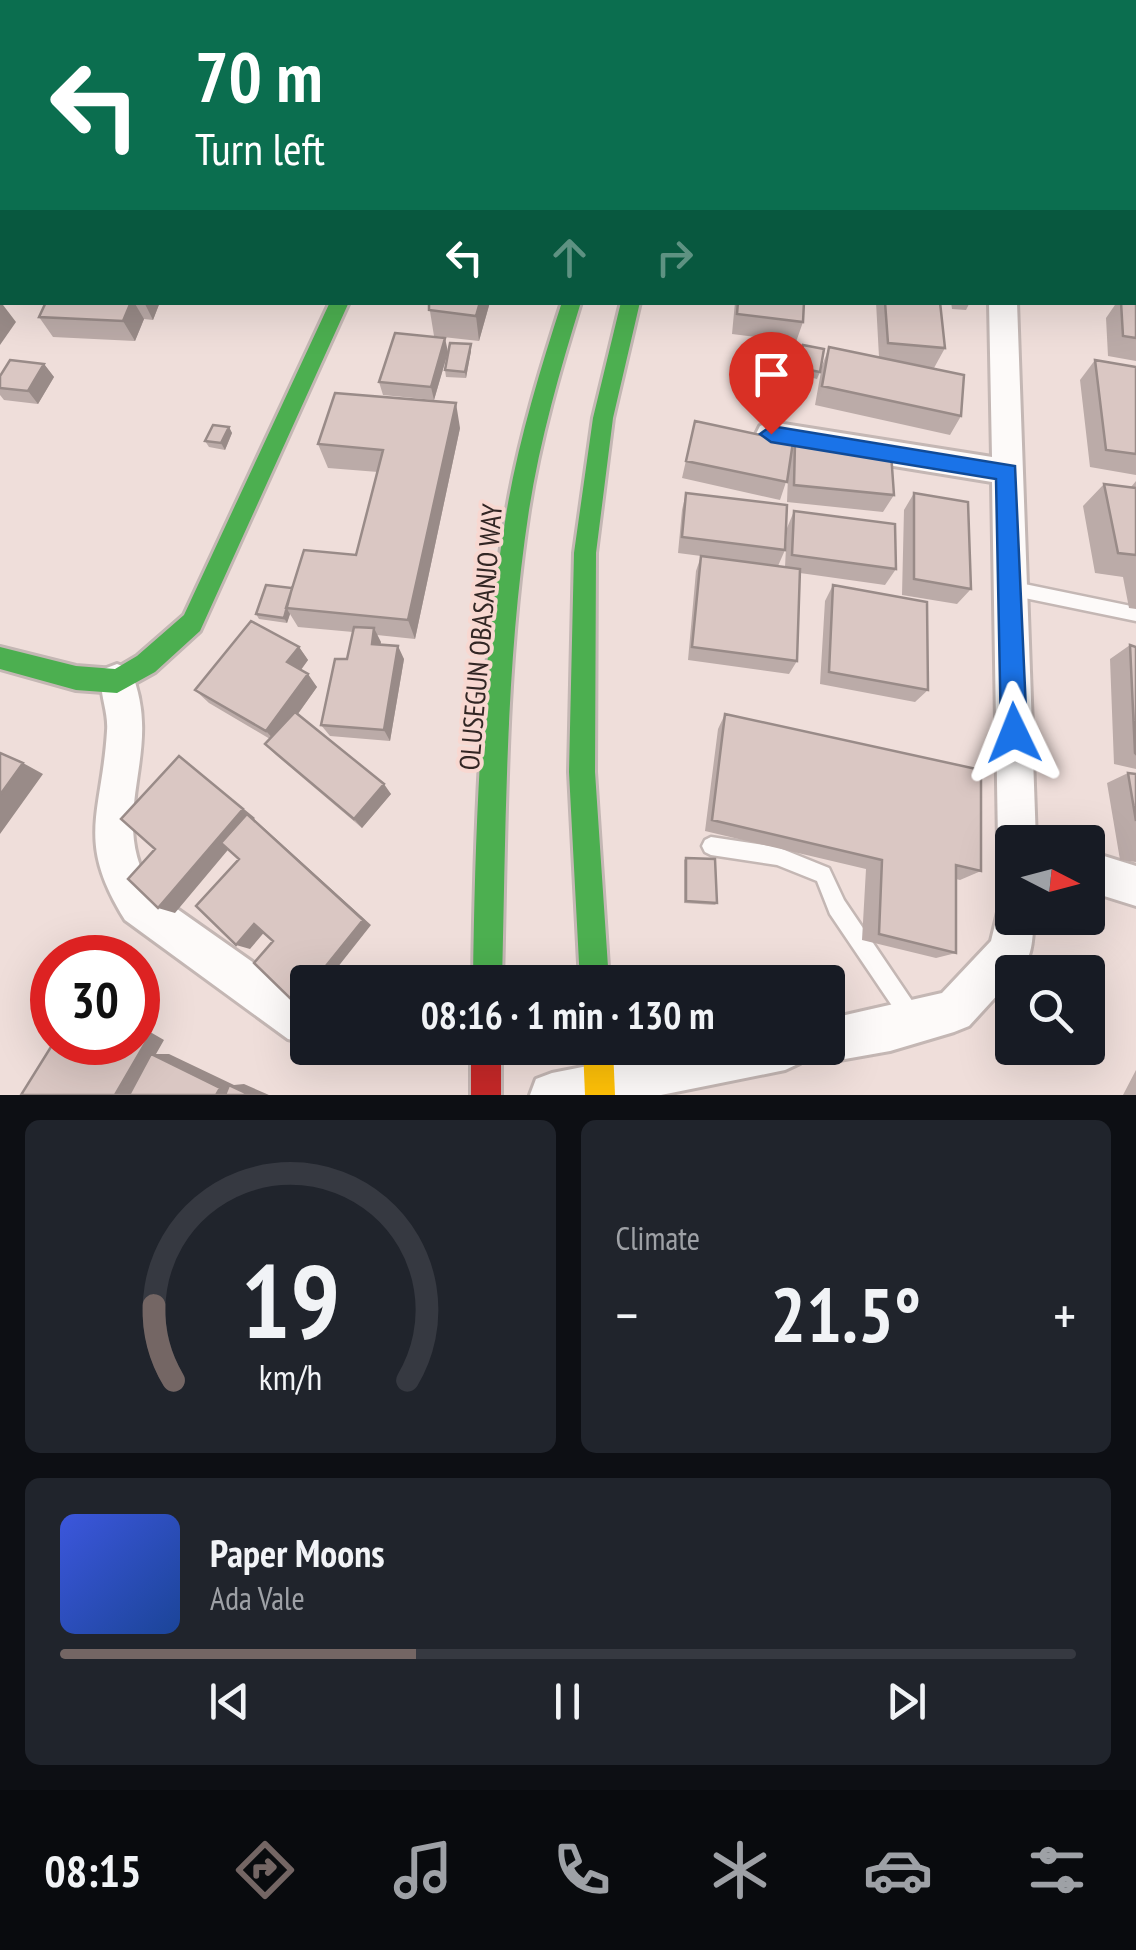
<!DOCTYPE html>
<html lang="en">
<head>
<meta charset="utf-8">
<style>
	:root { --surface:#171b24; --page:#20242c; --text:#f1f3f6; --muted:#9ea1a6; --line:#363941; --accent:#746664 }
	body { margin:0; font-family:"PT Sans Narrow",sans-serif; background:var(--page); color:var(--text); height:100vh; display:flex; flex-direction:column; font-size:38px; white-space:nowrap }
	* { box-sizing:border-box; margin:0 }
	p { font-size:32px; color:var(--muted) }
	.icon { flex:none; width:55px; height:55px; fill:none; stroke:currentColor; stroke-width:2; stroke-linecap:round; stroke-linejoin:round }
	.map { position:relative; height:1095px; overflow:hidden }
	.drawer { display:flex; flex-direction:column; gap:25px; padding:25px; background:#0d0f14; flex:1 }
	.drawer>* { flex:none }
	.hud { position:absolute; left:0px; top:0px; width:1138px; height:305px; box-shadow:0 10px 40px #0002; background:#0b6e4f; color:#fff; overflow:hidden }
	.needle { width:65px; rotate:96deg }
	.controls { position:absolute; left:995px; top:825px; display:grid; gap:20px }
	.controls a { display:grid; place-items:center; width:110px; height:110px; border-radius:10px; background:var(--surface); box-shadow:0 10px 40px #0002; font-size:50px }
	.speed { position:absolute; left:30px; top:935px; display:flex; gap:20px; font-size:50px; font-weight:700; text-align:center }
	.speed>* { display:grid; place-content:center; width:130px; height:130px; border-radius:50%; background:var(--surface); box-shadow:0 10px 40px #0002; line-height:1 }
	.speed .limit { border:15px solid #d22; background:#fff; color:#111 }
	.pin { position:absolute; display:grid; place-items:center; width:85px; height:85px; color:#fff; margin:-102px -42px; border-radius:50% 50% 50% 0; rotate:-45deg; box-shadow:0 0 10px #0007 }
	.pin .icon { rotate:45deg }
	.me { position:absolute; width:110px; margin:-55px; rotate:358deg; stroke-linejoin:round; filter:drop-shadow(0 0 8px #0008) }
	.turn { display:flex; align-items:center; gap:35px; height:210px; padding:0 30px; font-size:45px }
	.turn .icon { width:130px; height:130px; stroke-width:2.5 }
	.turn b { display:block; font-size:70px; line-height:85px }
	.lanes { display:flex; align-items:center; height:95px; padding:0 30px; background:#0003; justify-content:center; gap:50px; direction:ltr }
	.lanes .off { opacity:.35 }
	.big { font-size:75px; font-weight:800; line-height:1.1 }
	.drawer .card { flex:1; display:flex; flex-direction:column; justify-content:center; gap:15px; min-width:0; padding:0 35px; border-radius:15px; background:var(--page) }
	.drawer .dial { align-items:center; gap:0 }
	.dial svg { height:260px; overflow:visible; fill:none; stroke:var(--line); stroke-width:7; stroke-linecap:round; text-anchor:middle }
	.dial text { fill:var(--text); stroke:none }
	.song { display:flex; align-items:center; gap:30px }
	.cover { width:120px; height:120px; border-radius:15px; background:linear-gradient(135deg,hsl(230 70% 55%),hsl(220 70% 35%)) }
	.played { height:10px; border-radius:5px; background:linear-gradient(90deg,var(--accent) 35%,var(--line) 35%) }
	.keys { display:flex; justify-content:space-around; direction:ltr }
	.heat { display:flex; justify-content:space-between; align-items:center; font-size:55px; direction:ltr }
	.drawer .tiles { flex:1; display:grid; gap:25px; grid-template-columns:1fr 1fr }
	.card:last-child { grid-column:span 2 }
	.trip { position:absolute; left:290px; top:965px; width:555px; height:100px; border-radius:10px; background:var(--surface); box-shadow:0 10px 40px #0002; font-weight:800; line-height:100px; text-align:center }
	.menu { display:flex; height:160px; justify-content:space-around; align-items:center; background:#090b0e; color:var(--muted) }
	.menu .icon { width:70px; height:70px }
	.menu .selected { color:var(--accent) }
	.menu b { font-size:45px; color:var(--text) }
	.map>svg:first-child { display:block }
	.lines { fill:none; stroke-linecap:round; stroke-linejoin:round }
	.lane-casing { stroke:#c4b7b4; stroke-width:5 }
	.street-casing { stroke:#c4b7b4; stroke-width:6 }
	.fast-casing { stroke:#c4b7b4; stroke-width:6 }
	.slow-casing { stroke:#c4b7b4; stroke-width:6 }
	.jam-casing { stroke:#c4b7b4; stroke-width:6 }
	.lane { fill:#fdfaf9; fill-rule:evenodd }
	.street { fill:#fdfaf9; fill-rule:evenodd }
	.fast { fill:#4caf50; fill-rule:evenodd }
	.slow { fill:#ffc107; fill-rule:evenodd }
	.jam { fill:#c62828; fill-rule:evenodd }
	.wall { fill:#bbaba8 }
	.shaded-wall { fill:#998b88 }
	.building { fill:#dac7c3; stroke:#998b88; stroke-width:2.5 }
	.route { fill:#1a73e8; stroke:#114b97; stroke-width:2.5 }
	.labels { text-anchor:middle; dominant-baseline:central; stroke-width:8; stroke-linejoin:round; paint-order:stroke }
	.street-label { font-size:28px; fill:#322624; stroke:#f8d8d1 }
</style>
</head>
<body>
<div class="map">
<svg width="1136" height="1095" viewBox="0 0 1136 1095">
	<rect width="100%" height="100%" fill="#efdeda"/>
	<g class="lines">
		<!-- lane casing -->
		<g class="lane-casing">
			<path id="lane" d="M 141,0 L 192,0 L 194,2 L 145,2 Z
				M 335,0 L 345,0 L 343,2 L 334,2 Z
				M 1010,581 L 1136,607 L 1136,621 L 1010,595 L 1005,593 L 1002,588 L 1005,583 Z
				M 711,837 L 777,847 L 829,868 L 844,900 L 919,1011 L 922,1018 L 919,1025 L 912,1028 L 905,1025 L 830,914 L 817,881 L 777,865 L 711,855 L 705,852 L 702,846 L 705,840 Z"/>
		</g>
		<!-- street casing -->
		<g class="street-casing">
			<path id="street" d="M 980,0 L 1002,0 L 1003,2 L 981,2 Z
				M 0,19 L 2,19 L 2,31 L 0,31 Z
				M 0,208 L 2,208 L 2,224 L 0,224 Z
				M 989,302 L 1017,302 L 1036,842 L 1012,842 L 1012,860 L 1003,856 L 998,842 L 992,482 L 771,446 L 760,442 L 756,434 L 760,426 L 771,422 L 992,457 Z
				M 117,664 L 130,669 C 167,754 103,814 153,892 L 308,1001 L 308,1044 L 288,1039 L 125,920 C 75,840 102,814 107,731 C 109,709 96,689 104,669 Z
				M 1088,851 L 1136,866 L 1136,906 L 1088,891 Z
				M 1012,898 L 1012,918 L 1034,918 C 1032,938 1034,966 1012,972 L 1012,979 L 969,1026 L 954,1032 L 890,1051 L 828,1062 L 813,1055 L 809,1048 L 828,1048 L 828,1019 L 942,993 L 991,941 L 1000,904 Z
				M 679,1048 L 807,1048 L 800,1063 L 785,1070 L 661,1095 L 530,1095 L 536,1079 L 552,1073 Z"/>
		</g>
		<!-- fast casing -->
		<g class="fast-casing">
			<path id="fast" d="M 330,302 L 349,302 L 200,631 L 155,672 L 117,693 L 76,690 L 0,669 L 0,647 L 76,666 L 115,669 L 137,656 L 184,615 Z
				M 562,302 L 581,302 C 560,370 540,439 529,510 C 505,666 506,825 502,982 L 473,982 C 475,826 481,664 507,509 C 519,439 540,370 562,302 Z
				M 621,302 L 640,302 L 613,418 L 596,553 L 595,772 L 609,982 L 580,982 L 569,772 L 574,553 L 593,418 Z"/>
		</g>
		<!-- slow casing -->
		<g class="slow-casing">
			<path id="slow" d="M 583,1048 L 613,1048 L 615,1095 L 585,1095 Z"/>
		</g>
		<!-- jam casing -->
		<g class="jam-casing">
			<path id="jam" d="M 471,1048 L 501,1048 L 501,1095 L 471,1095 Z"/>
		</g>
		<!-- lane -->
		<use href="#lane" class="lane"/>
		<!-- street -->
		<use href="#street" class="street"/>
		<!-- fast -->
		<use href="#fast" class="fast"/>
		<!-- slow -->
		<use href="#slow" class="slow"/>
		<!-- jam -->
		<use href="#jam" class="jam"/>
	</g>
	<!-- wall -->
	<path class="wall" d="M 0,42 L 2,42 L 2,131 L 0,131 Z
		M 1136,300 L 1136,361 L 1108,356 L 1106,318 L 1117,302 L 1135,302 Z
		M 46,302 L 160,302 L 153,320 L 144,319 L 135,341 L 53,337 L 39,317 Z
		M 403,302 L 490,302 L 479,341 L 434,336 L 429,305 Z
		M 735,302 L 804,302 L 803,322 L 796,342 L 732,334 Z
		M 876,302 L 940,302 L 945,348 L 934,368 L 923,366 L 961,416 L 950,435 L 815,405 L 822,366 L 829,347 L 879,357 Z
		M 951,302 L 970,302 L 966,310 L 952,309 Z
		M 471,344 L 471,351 L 466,378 L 446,377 L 445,370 Z
		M 803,345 L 820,372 L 817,379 L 797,374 Z
		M 448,352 L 434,400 L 383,395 L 379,382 Z
		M 1095,360 L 1136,367 L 1136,475 L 1090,467 L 1080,380 Z
		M 44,364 L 54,377 L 38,404 L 4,400 L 0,395 L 0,388 Z
		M 695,421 L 792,451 L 795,443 L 894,495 L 883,512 L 787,502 L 788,476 L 780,500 L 682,478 Z
		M 229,427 L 232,433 L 225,450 L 209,447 L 205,441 Z
		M 460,428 L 415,639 L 377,635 L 380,645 L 404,659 L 390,741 L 330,736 L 321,725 L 347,659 L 353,632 L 298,627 L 290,614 L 287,623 L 259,619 L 256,614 L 292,588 L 356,555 L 378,472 L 328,468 L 318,444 Z
		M 1136,481 L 1136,609 L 1129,608 L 1123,577 L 1095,573 L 1083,506 L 1104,484 L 1131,487 Z
		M 686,493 L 785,550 L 778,566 L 785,567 L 787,528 L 794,511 L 896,569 L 885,585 L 800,573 L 797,661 L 789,674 L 688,660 L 696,571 L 701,556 L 678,553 L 682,510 Z
		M 914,493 L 971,589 L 957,604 L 902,595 L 904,510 Z
		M 833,585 L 928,690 L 915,702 L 820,684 L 825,601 Z
		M 1130,645 L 1136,647 L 1136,769 L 1114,764 L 1110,659 Z
		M 299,647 L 308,660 L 301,670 L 317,687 L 298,714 L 391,794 L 362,828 L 276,755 L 265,744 L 270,739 L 209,703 L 195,690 Z
		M 725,714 L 981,871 L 960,880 L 956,879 L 956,953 L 936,958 L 862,940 L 866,869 L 705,831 L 718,729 Z
		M 1128,773 L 1136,774 L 1136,862 L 1120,860 L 1107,783 Z
		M 686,858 L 717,903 L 715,905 L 684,903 L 684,860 Z
		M 1136,1070 L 1136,1095 L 1123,1095 Z"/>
	<!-- shaded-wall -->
	<path class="shaded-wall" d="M 0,301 L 16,322 L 0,345 Z
		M 131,302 L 134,302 L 144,319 L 135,341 L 123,321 Z
		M 144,302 L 160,302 L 153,320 Z
		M 480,302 L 490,302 L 479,341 L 476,316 Z
		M 445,338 L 448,352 L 434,400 L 431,387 Z
		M 471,344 L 471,351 L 466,378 L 465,372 Z
		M 44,364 L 54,377 L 38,404 L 28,391 Z
		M 456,403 L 460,428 L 415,639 L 408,620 Z
		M 229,427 L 232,433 L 225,450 L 221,443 Z
		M 287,609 L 290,614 L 287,623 L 284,618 Z
		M 374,628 L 381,642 L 378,658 L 372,644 Z
		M 398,646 L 404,659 L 390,741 L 384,730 Z
		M 299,647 L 308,660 L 297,675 L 287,662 Z
		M 308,674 L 317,687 L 277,743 L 266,731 Z
		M 179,756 L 255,818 L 254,819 L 371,925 L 326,982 L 313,982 L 253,820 L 175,913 L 158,908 Z
		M 23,763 L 43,774 L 0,834 L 0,795 Z
		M 384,784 L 391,794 L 362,828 L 354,819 Z
		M 254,924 L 267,929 L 250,949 L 236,945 Z
		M 308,990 L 308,1005 L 296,1004 Z
		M 138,1025 L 164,1040 L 156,1054 L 169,1054 L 234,1085 L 244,1084 L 269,1095 L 115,1095 L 138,1035 Z"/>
	<!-- building -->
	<path class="building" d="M 820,0 L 951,0 L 970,2 L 820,2 Z
		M 1048,0 L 1089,0 L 1089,2 L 1048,2 Z
		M 0,42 L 2,42 L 2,71 L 0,71 Z
		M 0,88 L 2,88 L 2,110 L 0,109 Z
		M 1135,208 L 1136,208 L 1136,242 L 1135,242 Z
		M 1135,300 L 1136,300 L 1136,338 L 1123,336 L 1121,302 L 1135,302 Z
		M 46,302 L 131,302 L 123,321 L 39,317 Z
		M 429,302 L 480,302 L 476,316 L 429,310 Z
		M 738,302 L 804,302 L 803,322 L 737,314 Z
		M 885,302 L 940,302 L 945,348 L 888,343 Z
		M 395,333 L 445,338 L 431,387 L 379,382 Z
		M 450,343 L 471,344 L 465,372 L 445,370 Z
		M 803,345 L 824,349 L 820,372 L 799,368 Z
		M 829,347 L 964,375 L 961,416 L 822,386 Z
		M 10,360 L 44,364 L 28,391 L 0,388 L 0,376 Z
		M 1095,360 L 1136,367 L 1136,454 L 1106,450 Z
		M 335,393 L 456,403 L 408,620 L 286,608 L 304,550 L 356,555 L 383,450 L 318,444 Z
		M 695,421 L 793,442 L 787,482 L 686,461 Z
		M 213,425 L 229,427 L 221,443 L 205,441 Z
		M 795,443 L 891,453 L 894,495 L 794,485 Z
		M 1104,484 L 1136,488 L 1136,555 L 1118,553 Z
		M 686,493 L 787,505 L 785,550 L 682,537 Z
		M 914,493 L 968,502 L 971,589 L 914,579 Z
		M 794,511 L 895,524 L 896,569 L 792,555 Z
		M 701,556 L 800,569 L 797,661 L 692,647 Z
		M 266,585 L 292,588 L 284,618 L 256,614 Z
		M 833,585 L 927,602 L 928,690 L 829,672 Z
		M 251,621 L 299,647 L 287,662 L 308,674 L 266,731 L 195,690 Z
		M 354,627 L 374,628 L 372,644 L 398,646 L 384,730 L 321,725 L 335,659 L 347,659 Z
		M 1130,645 L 1136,647 L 1136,754 L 1135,753 Z
		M 295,712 L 384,784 L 354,819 L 265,744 Z
		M 725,714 L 981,770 L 981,871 L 956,865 L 956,953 L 879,934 L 882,860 L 712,820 Z
		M 0,753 L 23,763 L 0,795 Z
		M 179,756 L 243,809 L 158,908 L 128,879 L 155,849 L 121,819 Z
		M 1128,773 L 1136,774 L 1136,821 Z
		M 247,814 L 363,920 L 313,982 L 308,982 L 308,990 L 296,1004 L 254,963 L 273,941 L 254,924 L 236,945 L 196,906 L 239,859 L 221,843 Z
		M 686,858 L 715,859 L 717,903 L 686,901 Z
		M 138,1035 L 147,1040 L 115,1095 L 21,1095 L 54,1042 L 138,1042 Z
		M 151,1054 L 220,1088 L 216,1095 L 129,1095 Z
		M 229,1085 L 250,1095 L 225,1095 Z"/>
	<!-- route -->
	<path class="route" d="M 771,426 L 1015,466 L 1027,733 L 1023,742 L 1014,746 L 1005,742 L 1001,733 L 996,479 L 771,442 L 760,434 Z"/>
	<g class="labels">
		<!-- street labels -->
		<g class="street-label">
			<text transform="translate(480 637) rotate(-85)">OLUSEGUN OBASANJO WAY</text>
		</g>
	</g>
</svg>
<div class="controls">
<a><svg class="needle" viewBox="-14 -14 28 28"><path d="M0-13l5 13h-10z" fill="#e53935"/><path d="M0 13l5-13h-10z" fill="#9ea1a6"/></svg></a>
<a><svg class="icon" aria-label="search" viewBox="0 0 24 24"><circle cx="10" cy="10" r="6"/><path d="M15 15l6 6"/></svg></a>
</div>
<div class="speed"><div class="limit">30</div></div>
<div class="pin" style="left:771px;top:434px;background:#d93025"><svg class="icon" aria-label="arrive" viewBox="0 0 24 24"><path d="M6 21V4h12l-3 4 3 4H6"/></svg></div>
<svg class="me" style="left:1014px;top:733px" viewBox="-20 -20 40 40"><path d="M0-17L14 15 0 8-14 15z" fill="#1a73e8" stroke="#fff" stroke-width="4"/></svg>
<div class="trip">08:16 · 1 min · 130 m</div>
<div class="hud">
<div class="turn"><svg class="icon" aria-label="left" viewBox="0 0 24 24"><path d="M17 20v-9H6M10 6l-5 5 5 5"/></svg><div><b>70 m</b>Turn left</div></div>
<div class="lanes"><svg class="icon" aria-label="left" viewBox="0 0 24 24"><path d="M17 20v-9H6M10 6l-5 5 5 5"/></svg><svg class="icon off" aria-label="ahead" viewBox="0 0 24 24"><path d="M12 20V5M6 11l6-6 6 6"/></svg><svg class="icon off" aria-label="right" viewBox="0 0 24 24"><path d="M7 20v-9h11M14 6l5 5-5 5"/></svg></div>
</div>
</div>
<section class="drawer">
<div class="tiles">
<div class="card dial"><svg viewBox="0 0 100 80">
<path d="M14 69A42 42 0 1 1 86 69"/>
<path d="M14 69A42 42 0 0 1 8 46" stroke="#746664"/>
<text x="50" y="56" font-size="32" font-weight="700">19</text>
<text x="50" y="72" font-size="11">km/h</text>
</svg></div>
<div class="card"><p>Climate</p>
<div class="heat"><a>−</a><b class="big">21.5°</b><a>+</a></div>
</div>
<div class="card">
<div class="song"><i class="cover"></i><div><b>Paper Moons</b><p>Ada Vale</p></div></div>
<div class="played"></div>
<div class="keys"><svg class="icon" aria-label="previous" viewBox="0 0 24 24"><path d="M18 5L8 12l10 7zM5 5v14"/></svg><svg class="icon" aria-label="pause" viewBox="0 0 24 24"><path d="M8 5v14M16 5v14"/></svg><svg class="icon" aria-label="next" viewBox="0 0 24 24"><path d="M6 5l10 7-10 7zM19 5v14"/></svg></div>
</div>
</div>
</section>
<nav class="menu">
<b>08:15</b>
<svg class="icon selected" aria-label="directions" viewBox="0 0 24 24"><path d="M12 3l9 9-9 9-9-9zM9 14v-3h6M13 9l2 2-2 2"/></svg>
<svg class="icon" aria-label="music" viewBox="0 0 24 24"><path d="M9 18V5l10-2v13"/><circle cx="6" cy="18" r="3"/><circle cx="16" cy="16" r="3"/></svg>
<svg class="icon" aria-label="phone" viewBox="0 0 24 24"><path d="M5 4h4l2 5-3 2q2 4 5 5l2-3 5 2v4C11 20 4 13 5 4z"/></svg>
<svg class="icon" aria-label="climate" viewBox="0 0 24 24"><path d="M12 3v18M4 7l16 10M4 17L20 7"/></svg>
<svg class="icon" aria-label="car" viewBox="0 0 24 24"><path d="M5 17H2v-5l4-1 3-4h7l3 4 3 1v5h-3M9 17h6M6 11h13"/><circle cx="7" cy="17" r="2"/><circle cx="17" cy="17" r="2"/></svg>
<svg class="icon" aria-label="filters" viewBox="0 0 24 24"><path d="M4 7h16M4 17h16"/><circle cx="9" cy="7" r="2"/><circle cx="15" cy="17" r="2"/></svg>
</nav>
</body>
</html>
